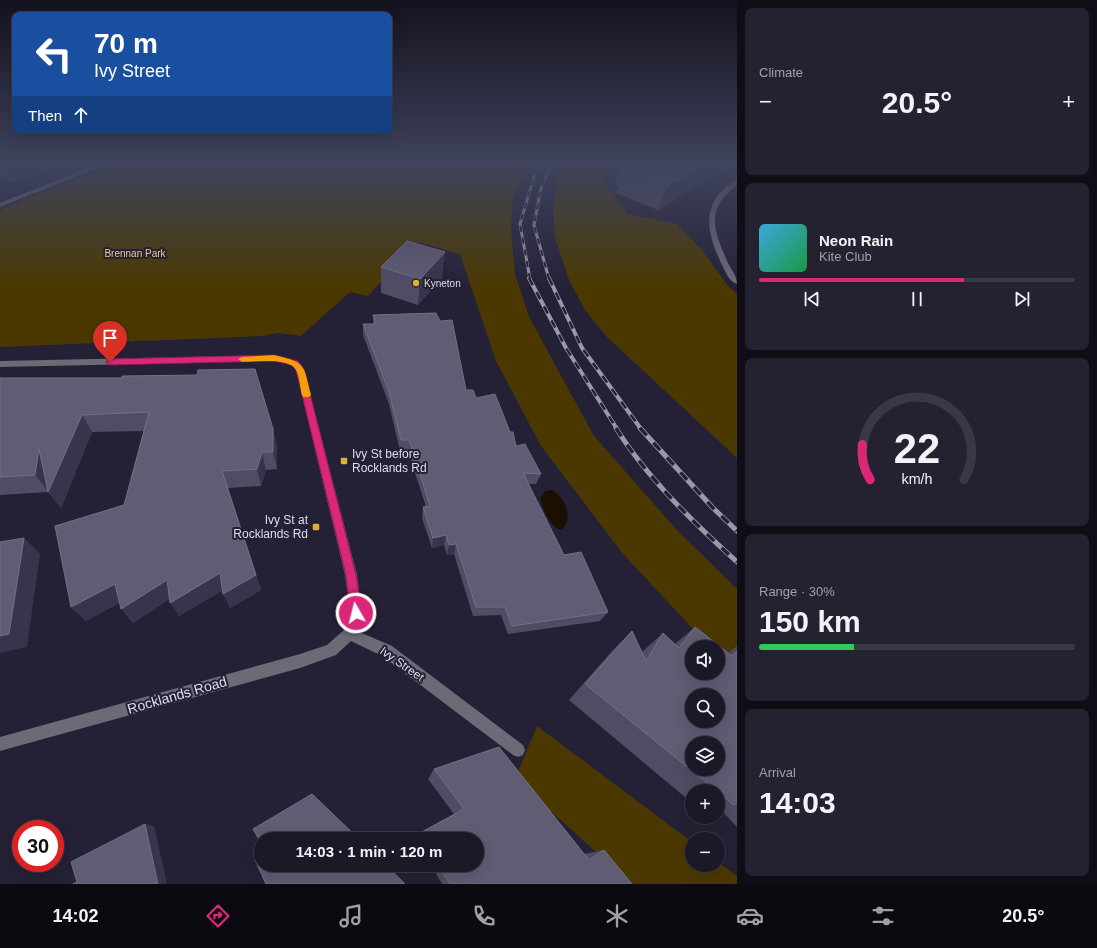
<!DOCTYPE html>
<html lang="en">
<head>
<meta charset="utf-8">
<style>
	:root { --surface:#1b1928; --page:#242230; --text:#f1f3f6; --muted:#a0a0a8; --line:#393845; --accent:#db2777 }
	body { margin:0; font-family:Helvetica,sans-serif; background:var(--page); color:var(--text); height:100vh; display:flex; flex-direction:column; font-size:15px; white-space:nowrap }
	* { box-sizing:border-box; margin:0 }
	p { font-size:13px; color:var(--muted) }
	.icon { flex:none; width:22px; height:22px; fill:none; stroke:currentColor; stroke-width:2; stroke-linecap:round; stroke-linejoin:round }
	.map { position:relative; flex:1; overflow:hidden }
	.sheet { display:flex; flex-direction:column; gap:8px; padding:8px; background:#0f0e16; width:360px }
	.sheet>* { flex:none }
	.guide { position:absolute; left:12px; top:12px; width:380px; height:122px; border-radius:8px; box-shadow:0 4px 16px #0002,0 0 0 1px var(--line); background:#1a4fa0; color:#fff; overflow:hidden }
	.fabs { position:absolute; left:685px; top:640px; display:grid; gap:8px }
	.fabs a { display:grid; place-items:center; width:40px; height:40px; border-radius:50%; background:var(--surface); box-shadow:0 4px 16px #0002,0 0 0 1px var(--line); font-size:20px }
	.speed { position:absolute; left:12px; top:820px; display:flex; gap:8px; font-size:20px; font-weight:700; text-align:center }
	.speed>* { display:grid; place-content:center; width:52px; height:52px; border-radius:50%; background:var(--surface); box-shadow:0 4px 16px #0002,0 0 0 1px var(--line); line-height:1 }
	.speed .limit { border:6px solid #d22; background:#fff; color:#111 }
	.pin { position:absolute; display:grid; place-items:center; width:34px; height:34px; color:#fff; margin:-41px -17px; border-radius:50% 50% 50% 0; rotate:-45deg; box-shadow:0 0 4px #0007 }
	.pin .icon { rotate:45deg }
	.me { position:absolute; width:44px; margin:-22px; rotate:352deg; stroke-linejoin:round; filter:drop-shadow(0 0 3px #0008) }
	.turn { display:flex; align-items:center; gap:14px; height:84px; padding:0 16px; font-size:18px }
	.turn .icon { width:52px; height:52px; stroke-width:2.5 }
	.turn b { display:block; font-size:28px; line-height:34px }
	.then { display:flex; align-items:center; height:38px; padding:0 16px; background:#0003; gap:8px; font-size:15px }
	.big { font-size:30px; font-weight:700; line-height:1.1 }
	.sheet .card { flex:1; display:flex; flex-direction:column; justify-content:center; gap:6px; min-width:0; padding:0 14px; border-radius:8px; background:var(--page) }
	.sheet .dial { align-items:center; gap:0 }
	.dial svg { height:104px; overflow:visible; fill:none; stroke:var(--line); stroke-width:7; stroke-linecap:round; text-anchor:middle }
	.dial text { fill:var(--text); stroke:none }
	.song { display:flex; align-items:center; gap:12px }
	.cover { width:48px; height:48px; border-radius:6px; background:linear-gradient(135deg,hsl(200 70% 55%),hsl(140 70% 35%)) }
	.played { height:4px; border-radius:2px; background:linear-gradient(90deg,var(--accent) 65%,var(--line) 65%) }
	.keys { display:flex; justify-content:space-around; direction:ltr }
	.heat { display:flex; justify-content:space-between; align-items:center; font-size:22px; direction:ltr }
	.charge { height:6px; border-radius:3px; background:linear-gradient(90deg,#34c759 30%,var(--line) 0) }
	.trip { position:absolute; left:254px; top:832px; width:230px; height:40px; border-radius:20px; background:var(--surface); box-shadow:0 4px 16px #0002,0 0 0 1px var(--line); font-weight:700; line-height:40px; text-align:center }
	.dock { display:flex; height:64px; justify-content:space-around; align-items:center; background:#0b0a10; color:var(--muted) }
	.dock .icon { width:28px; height:28px }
	.dock .selected { color:var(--accent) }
	.dock b { font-size:18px; color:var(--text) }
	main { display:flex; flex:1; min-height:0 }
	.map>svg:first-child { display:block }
	.green { fill:#4b3801 }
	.water { fill:#1b1000 }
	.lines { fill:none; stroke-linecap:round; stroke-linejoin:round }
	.minor { fill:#6b6a76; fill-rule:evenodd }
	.rail-far2-casing { stroke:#9b98aa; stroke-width:3 }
	.rail-far1-casing { stroke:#9b98aa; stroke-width:4 }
	.rail-casing { stroke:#9b98aa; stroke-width:5 }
	.rail-far2 { stroke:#242136; stroke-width:2; stroke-dasharray:6; stroke-linecap:butt }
	.rail-far1 { stroke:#242136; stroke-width:2.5; stroke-dasharray:8; stroke-linecap:butt }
	.rail { stroke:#242136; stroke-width:3.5; stroke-dasharray:10; stroke-linecap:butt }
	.wall { fill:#504c64 }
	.shaded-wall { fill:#38344c }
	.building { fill:#5f5c73; stroke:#737086; fill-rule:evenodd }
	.route { fill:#db2777; stroke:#8e194d }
	.slow { fill:#f59e0b }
	.poi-dot { fill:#deb133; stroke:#242136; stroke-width:1.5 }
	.labels { text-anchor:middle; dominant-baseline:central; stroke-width:4; stroke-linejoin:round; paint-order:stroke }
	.far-park-label { font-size:10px; fill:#efce7e; stroke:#242136 }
	.far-poi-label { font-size:10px; fill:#dfddec; stroke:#242136; text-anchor:start }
	.poi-label { font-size:12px; fill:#dfddec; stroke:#242136; text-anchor:start }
	.street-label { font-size:12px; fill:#dfddec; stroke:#242136 }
	.near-street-label { font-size:14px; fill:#dfddec; stroke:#242136 }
</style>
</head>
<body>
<main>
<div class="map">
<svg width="737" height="884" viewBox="0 0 737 884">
	<rect width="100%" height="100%" fill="#242136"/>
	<!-- green -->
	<path class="green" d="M 119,164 L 529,164 L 513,196 L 511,231 L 515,274 L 529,317 L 594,436 L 676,529 L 737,589 L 737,676 L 718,647 L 710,647 L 623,554 L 541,446 L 496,361 L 460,254 L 418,242 L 368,296 L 350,292 L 301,336 L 279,333 L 262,336 L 0,347 L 0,210 L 33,196 Z
		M 566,164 L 610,164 L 605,183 L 628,214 L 677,224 L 702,250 L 729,287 L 737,294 L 737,458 L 606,336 L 585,310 L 569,280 L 555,238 L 553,205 L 559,178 Z
		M 537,726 L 692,842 L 692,865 L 718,865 L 718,862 L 737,876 L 737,884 L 632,884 L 515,779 Z"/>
	<!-- water -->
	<path class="water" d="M 552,490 C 565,497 574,518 562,530 C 550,528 543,509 540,498 L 545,491 Z"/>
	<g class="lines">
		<!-- minor -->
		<path class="minor" d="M 98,164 L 107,164 L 0,207 L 0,203 Z
			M 737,180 L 737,185 C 704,209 714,232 729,265 C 733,272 737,277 737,284 C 728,281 725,270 721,263 C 711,241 702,217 718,195 C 723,189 730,183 737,180 Z
			M 274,355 L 298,361 L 304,370 L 357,575 L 362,613 L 357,631 L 392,646 L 523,745 L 525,750 L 523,755 L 518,757 L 513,755 L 382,656 L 351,641 L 336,655 L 300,668 L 0,751 L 0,737 L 300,654 L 327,645 L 344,630 L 350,613 L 345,575 L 296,370 L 292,365 L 274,361 L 0,367 L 0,361 Z"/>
		<!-- rail-far2 casing -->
		<g class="rail-far2-casing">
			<path id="rail-far2" d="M 530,279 L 520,224 L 536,170 L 540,164
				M 549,279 L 534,225 L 541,188 L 552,164"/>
		</g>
		<!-- rail-far1 casing -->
		<g class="rail-far1-casing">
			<path id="rail-far1" d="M 529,278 L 566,348 L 617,429
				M 549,278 L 582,348 L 641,429"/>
		</g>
		<!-- rail casing -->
		<g class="rail-casing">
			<path id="rail" d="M 616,428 C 647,478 694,523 737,562
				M 640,428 L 713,508 L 737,531"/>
		</g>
		<!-- rail-far2 -->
		<use href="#rail-far2" class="rail-far2"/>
		<!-- rail-far1 -->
		<use href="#rail-far1" class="rail-far1"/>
		<!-- rail -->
		<use href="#rail" class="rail"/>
	</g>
	<!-- wall -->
	<path class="wall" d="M 0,164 L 47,164 L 49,169 L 12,183 L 5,179 L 0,181 Z
		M 622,164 L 726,164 L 723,170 L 658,210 L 616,193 L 619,186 L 615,184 Z
		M 381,267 L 442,278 L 418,305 L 381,293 Z
		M 373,315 L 476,398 L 516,446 L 541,474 L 536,484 L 528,484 L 564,555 L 608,612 L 600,621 L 508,634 L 501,615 L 473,616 L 454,554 L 447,555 L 444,545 L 432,548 L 422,518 L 423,507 L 426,507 L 408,451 L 400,451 L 389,404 L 363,335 L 363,324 L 373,324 Z
		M 0,378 L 273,429 L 277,446 L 277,469 L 266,470 L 261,486 L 228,488 L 261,590 L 230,608 L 223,590 L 179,616 L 169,599 L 133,623 L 119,603 L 86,621 L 71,607 L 124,505 L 144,431 L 92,432 L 61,508 L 48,492 L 0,495 Z
		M 695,627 L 728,653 L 737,646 L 737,827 L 720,809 L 718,809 L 718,791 L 692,791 L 692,803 L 569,700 L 613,650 L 632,631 L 642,652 L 663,633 L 675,644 Z
		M 434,769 L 584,854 L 604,850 L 632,884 L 442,884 L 431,865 L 477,865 L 477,839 L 415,839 L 420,833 L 454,814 L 428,779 Z"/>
	<!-- shaded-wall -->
	<path class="shaded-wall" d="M 3,164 L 47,164 L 49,169 L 12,183 Z
		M 704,164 L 726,164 L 723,170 L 658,210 L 668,185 Z
		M 0,169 L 5,179 L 0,181 Z
		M 445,252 L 442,278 L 418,305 L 420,279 Z
		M 82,415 L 92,432 L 61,508 L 35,475 L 39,449 Z
		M 273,429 L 277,446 L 277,469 L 273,452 Z
		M 262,452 L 266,470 L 261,486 L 257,469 Z
		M 228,488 L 261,590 L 230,608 L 223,594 Z
		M 446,535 L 444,545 L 432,548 L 433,538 Z
		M 24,538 L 40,554 L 27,647 L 0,653 L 0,636 Z
		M 456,544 L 454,554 L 447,555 L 449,545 Z
		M 220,573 L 226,588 L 179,616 L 170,603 Z
		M 167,580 L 176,595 L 133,623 L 121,609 Z
		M 115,584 L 127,599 L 86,621 L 71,607 Z
		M 145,824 L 154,826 L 167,884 L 158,884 Z"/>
	<!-- building -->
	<path class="building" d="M 634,164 L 704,164 L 668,185 L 625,169 Z
		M 407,241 L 445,252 L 420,279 L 381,267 Z
		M 436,313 L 440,321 L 452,320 L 466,390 L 473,390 L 476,398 L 495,394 L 510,432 L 513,432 L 516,446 L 525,444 L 541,474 L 523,473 L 564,555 L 581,552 L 608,612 L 512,626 L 505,607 L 476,607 L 456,544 L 449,545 L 446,535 L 433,538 L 423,507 L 430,506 L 409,440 L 401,440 L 389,392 L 363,324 L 376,324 L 373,315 Z
		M 255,369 L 273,429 L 273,452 L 262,452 L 257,469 L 222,471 L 256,575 L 223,594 L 220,573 L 170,603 L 167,580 L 121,609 L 115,584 L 71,607 L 55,526 L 124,505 L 149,412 L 82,415 L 48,492 L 39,449 L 35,475 L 0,477 L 0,378 L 122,378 L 122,376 L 197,375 L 198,370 Z
		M 24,538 L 9,634 L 0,636 L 0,542 Z
		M 695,627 L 732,656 L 737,651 L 737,803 L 734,805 L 718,792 L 718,791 L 717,791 L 585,684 L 632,631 L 646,661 L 663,633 L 679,648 ZM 692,647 L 718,647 L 718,673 L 692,673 ZM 692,695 L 718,695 L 718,721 L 692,721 ZM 692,743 L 718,743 L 718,769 L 692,769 Z
		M 499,747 L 589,860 L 604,850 L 632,884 L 450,884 L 438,865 L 477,865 L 477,839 L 423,839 L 420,833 L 464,809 L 434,769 Z
		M 312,794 L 359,839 L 261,839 L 261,843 L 253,829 Z
		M 145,824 L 158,884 L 73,884 L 77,882 L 71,862 Z
		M 261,856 L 261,865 L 386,865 L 405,884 L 266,884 L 255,860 Z"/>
	<!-- sky -->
	<linearGradient id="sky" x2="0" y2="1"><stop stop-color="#14121e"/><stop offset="0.57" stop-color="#3f435d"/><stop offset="1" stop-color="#3f435d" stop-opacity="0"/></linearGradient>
	<rect width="737" height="288" fill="url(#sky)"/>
	<!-- route -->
	<path class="route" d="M 274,355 L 298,361 L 304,370 L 356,575 L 362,613 L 360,617 L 356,618 L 352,617 L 350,613 L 346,575 L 296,370 L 292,365 L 274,361 L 110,365 L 106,362 L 110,359 Z"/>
	<!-- slow -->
	<path class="slow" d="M 274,355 C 307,363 303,364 311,395 L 309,397 L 303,397 L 302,395 C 300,388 300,378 296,370 C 290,357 254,362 242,362 L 238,359 L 242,357 Z"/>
	<!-- markers -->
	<g class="poi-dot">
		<circle cx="416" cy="283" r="4"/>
		<rect x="340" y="457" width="8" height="8" rx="2"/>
		<rect x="312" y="523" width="8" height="8" rx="2"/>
	</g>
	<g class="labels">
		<!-- far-park labels -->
		<g class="far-park-label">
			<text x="135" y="253">Brennan Park</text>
		</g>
		<!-- far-poi labels -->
		<g class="far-poi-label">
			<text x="424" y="283">Kyneton</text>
		</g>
		<!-- poi labels -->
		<g class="poi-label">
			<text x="352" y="454">Ivy St before<tspan x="352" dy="14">Rocklands Rd</tspan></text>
			<text x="308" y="520" text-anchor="end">Ivy St at<tspan x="308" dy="14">Rocklands Rd</tspan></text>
		</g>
		<!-- street labels -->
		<g class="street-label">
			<text transform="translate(402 664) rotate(35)">Ivy Street</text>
		</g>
		<!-- near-street labels -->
		<g class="near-street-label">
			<text transform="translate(177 695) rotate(-16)">Rocklands Road</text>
		</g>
	</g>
</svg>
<div class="fabs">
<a><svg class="icon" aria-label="sound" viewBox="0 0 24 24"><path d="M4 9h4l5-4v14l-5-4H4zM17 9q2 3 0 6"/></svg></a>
<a><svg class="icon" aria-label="search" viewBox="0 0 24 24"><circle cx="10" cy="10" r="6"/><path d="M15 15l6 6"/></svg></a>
<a><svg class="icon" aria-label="layers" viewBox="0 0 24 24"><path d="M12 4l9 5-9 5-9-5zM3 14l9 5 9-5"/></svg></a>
<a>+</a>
<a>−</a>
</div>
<div class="speed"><div class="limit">30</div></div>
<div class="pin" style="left:110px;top:362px;background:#d93025"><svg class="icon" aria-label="arrive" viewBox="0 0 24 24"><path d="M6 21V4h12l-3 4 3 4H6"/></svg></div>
<svg class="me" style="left:356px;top:613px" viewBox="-20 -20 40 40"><circle r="17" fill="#db2777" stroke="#fff" stroke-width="3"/><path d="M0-11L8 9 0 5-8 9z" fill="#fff"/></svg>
<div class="trip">14:03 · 1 min · 120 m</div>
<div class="guide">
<div class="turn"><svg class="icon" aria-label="left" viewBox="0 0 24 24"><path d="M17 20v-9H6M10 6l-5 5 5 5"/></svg><div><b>70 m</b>Ivy Street</div></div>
<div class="then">Then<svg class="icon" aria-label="ahead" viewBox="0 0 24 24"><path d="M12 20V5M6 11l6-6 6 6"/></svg></div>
</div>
</div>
<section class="sheet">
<div class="card"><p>Climate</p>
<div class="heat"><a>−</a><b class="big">20.5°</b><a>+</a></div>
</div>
<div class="card">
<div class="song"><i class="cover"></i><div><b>Neon Rain</b><p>Kite Club</p></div></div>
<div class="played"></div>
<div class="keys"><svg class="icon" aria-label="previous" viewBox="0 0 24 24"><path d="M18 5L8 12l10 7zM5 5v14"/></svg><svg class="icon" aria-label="pause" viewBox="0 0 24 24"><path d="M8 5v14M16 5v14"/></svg><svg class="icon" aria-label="next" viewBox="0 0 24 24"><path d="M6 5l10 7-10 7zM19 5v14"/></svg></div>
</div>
<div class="card dial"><svg viewBox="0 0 100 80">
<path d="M14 69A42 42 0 1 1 86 69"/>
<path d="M14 69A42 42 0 0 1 8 42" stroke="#db2777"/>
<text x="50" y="56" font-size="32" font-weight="700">22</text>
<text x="50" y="72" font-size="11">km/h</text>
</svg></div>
<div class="card"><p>Range · 30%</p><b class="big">150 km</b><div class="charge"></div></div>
<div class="card"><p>Arrival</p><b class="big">14:03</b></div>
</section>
</main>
<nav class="dock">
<b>14:02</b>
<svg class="icon selected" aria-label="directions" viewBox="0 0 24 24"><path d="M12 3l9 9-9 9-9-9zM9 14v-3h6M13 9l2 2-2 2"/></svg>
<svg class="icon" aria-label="music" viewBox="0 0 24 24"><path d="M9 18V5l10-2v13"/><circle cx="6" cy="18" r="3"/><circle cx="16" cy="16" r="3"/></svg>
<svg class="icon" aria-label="phone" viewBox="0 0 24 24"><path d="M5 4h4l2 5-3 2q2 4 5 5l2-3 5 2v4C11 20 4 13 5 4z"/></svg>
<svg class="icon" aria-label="climate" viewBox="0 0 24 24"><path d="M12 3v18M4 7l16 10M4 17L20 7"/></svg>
<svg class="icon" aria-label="car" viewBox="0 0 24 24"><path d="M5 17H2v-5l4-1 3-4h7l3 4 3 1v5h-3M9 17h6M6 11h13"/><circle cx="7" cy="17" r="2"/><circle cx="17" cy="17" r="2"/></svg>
<svg class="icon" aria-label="filters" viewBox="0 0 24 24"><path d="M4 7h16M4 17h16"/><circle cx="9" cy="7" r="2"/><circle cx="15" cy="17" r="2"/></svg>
<b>20.5°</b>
</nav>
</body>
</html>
